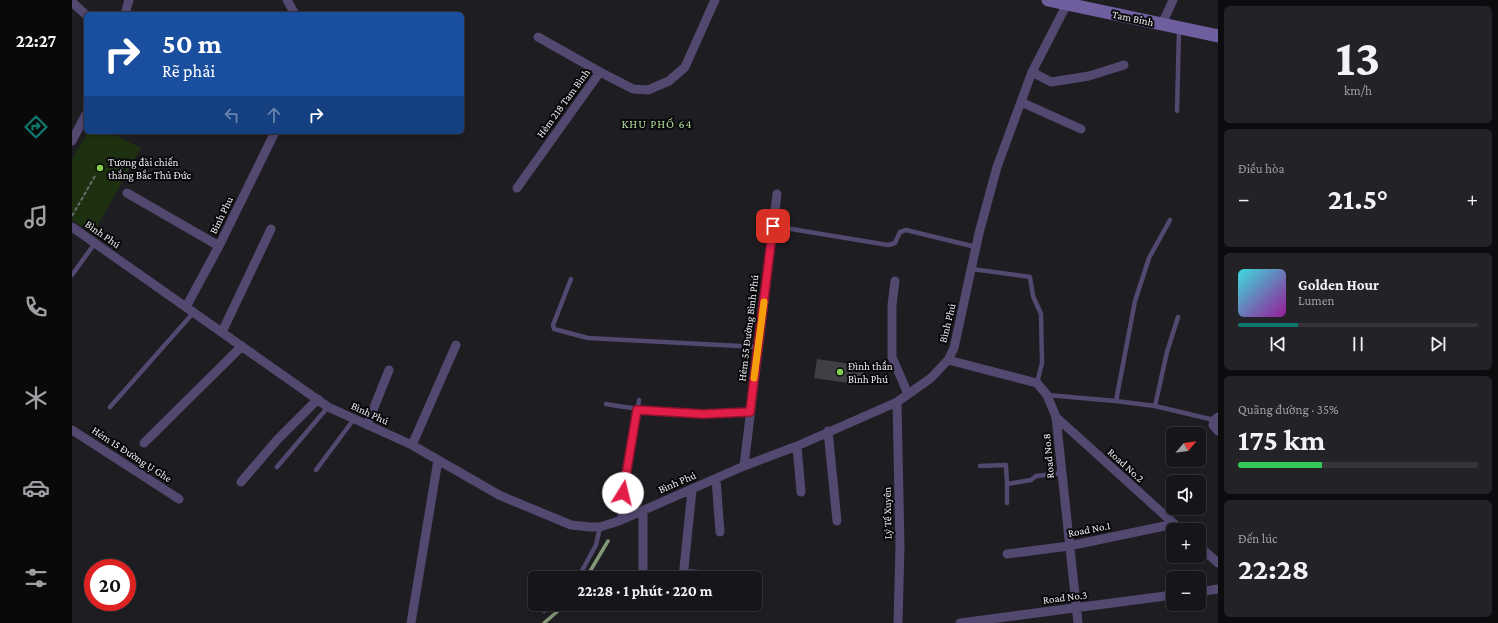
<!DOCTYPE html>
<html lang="vi">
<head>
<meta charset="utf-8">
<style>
	:root { --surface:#16161a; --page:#232327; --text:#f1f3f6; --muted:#9e9fa2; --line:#353539; --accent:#0f766e }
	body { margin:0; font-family:"Crimson Pro",serif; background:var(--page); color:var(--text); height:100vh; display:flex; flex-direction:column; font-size:15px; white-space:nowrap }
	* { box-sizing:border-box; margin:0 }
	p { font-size:13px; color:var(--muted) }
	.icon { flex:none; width:22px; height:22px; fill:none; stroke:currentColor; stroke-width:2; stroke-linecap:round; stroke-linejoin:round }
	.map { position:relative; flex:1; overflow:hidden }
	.sheet { display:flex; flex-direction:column; gap:6px; padding:6px; background:#0c0c0e; width:280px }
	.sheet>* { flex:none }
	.top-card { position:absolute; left:12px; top:12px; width:380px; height:122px; border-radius:6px; box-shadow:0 2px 6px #0003,0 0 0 1px var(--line); background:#1a4fa0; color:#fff; overflow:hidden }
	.needle { width:26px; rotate:62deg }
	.buttons { position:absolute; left:1094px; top:427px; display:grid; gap:8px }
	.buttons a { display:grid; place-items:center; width:40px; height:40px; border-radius:6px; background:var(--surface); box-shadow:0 2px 6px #0003,0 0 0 1px var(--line); font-size:20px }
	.speed { position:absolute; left:12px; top:559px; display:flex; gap:8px; font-size:20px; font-weight:700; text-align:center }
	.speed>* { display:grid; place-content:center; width:52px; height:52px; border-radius:50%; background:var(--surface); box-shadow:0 2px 6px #0003,0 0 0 1px var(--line); line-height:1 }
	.speed .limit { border:6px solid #d22; background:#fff; color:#111 }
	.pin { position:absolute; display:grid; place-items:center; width:34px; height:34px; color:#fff; margin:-17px; border-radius:8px; box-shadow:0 2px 6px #0006 }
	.me { position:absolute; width:44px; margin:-22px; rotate:9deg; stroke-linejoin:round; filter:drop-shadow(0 0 3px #0008) }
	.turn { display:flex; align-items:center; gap:14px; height:84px; padding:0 12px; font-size:18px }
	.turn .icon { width:52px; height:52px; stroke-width:2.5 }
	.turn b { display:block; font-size:28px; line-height:34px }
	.lanes { display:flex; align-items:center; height:38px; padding:0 12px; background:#0003; justify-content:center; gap:20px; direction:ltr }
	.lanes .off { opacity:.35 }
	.big { font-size:30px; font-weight:700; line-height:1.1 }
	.sheet .widget { flex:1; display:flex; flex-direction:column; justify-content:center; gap:6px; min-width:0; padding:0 14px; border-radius:6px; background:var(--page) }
	.sheet .dial { align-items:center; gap:0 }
	.dial b { font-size:52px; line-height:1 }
	.song { display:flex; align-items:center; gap:12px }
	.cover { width:48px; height:48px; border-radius:6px; background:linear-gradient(135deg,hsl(180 70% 55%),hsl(300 70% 35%)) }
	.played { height:4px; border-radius:2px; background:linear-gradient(90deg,var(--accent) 25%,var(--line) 25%) }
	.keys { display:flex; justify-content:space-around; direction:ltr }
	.heat { display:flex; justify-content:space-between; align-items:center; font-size:22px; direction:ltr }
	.charge { height:6px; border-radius:3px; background:linear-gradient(90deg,#34c759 35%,var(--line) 0) }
	.trip { position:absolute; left:456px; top:571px; width:234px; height:40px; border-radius:6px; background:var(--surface); box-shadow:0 2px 6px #0003,0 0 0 1px var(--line); font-weight:700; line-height:40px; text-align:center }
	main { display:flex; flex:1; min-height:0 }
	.tabs { display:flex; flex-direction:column; width:72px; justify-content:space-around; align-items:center; background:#09090a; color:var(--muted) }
	.tabs .icon { width:28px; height:28px }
	.tabs .on { color:var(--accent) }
	.tabs b { font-size:18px; color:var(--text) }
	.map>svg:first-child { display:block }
	.green { fill:#1d3111 }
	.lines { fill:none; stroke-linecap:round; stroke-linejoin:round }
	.stream { stroke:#829875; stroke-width:3.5 }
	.building { fill:#413f46 }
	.path { stroke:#6a696d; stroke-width:2; stroke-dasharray:4 2; stroke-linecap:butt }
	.lane { stroke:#524870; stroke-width:4.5 }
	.street { stroke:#524870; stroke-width:9 }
	.secondary { stroke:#705f9f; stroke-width:13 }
	.route-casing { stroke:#92132f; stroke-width:10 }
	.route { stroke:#e11d48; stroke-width:7 }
	.slow { stroke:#f59e0b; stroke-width:7 }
	.poi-dot { fill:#83d04e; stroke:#08080a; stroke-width:1.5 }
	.labels { text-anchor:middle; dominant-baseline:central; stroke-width:4; stroke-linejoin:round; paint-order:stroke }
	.street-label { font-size:11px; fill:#eeedf1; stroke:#08080a }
	.poi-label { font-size:11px; fill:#eeedf1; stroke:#08080a; text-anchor:start }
	.neighbourhood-label { font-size:12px; letter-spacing:1px; fill:#b1db98; stroke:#08080a }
</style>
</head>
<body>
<main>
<nav class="tabs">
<b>22:27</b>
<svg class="icon on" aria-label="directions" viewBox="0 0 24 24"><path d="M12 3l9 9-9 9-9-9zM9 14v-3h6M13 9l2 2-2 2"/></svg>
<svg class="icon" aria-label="music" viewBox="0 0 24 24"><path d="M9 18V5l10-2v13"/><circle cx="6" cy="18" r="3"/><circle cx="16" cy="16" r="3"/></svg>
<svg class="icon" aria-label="phone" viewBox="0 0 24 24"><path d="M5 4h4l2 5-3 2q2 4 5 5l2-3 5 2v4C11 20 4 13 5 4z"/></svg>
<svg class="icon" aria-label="climate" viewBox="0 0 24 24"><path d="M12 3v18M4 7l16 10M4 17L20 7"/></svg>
<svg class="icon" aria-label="car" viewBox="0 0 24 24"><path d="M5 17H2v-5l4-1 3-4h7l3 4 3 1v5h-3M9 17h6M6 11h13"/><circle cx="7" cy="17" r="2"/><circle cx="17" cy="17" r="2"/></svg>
<svg class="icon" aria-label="filters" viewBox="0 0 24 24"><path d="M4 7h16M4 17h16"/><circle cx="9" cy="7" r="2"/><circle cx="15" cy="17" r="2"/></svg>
</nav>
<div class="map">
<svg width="1146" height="623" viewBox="0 0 1146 623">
	<rect width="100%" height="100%" fill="#1e1d22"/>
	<!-- green -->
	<path class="green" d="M 16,132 L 37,132 L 69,148 L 21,234 L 0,220 L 0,159 Z"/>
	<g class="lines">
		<!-- stream -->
		<path class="stream" d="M 514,578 L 536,541
			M 472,623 L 494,604"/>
	</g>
	<!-- building -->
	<path class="building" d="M 745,359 L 793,366 L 790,385 L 742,378 Z"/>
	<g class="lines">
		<!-- path -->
		<path class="path" d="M 0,216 L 23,176"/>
		<!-- lane -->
		<path class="lane" d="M 1105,111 L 1107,30
			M 701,226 L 816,245 L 823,243 L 828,232 L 834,230 L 904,247
			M 900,269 L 958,277 L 961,296 L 969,314 L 970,363 L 965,383
			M 0,275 L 23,243
			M 499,279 L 481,325 L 482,329 L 516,338 L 686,347
			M 975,395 L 1044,401 L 1083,406 L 1142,420
			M 1044,401 L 1063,301 L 1077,258 L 1098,220
			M 534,404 C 582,413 630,414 678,412
			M 1083,406 L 1095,352 L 1106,317
			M 38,407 L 122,312
			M 908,466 L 934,465 L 935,484
			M 205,467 L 256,407
			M 244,470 L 282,419
			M 935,503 L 935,484 L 959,480 L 964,476 L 990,473
			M 547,520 L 567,400
			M 506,578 L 524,545 L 528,527
			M 472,611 L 481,604"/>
		<!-- street -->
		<path class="street" d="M 215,0 L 223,14
			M 0,2 L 14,15
			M 53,14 L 57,0
			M 1090,24 L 1101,0
			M 466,37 L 528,72
			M 960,72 L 979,82 L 1017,76 L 1052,65
			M 949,102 L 1009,129
			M 0,141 L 14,114
			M 445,188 L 528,72 L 561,89 L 576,90 L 597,81 L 613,67 L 643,0
			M 55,193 L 147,246
			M 0,227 L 256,407 L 340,445 L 427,495 L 499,525 L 518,527 L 528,527 L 547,521 L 672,466 L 725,446 L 825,402 L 859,378 L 876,360 L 882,348 L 907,233 L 925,167 L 960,72 L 995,4
			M 823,281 L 820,305 L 820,357 L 836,394
			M 114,307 L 147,246 L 203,132
			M 150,332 L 199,229
			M 876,360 L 965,383 L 975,395 L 984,417 L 1006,623
			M 825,402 L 828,546 L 826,623
			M 984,417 L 1109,530
			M 1146,417 L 1142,420 L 1141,425 L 1146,431
			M 295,425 L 317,370
			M 0,430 L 107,499
			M 756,431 L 765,521
			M 72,443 L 170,346
			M 340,445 L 384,345
			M 725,446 L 729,492
			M 672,466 L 705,194
			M 644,479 L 648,532
			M 169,482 L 205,440 L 246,399
			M 1127,546 L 1146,563
			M 935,554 L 997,546 L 1102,524
			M 611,573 L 668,578
			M 571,578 L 571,510
			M 611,578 L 620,490
			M 1127,592 L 1146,589
			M 339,623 L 366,460
			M 888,623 L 1101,595"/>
		<!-- secondary -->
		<path class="secondary" d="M 976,0 L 1146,36"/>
	</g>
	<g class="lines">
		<!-- route casing -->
		<g class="route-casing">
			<path id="route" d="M 551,493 L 565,410 L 631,414 L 678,412 L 701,226"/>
		</g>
		<!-- route -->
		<use href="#route" class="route"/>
		<!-- slow -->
		<path class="slow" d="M 682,378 L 692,302"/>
	</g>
	<!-- markers -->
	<g class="poi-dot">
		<circle cx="28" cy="168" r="4"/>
		<circle cx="768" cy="372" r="4"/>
	</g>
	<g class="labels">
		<!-- street labels -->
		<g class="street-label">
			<text transform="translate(1061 18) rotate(12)">Tam Binh</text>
			<text transform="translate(491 103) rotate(-54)">Hẻm 218 Tam Bình</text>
			<text transform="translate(149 215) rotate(-64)">Binh Phu</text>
			<text transform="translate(31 234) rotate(35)">Bình Phú</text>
			<text transform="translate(875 323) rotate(-76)">Bình Phú</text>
			<text transform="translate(676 328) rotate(-83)">Hẻm 55 Đường Bình Phú</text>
			<text transform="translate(298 413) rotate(25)">Bình Phú</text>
			<text transform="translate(60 454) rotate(33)">Hẻm 15 Đường Ụ Ghe</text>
			<text transform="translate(976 456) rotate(-95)">Road No.8</text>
			<text transform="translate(1054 465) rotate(42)">Road No.2</text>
			<text transform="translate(605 482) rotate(-23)">Bình Phú</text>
			<text transform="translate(815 513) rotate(-91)">Lý Tế Xuyên</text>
			<text transform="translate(1017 529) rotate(-11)">Road No.1</text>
			<text transform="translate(993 597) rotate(-7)">Road No.3</text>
		</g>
		<!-- poi labels -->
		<g class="poi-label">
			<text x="36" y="162">Tượng đài chiến<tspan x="36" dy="13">thắng Bắc Thủ Đức</tspan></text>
			<text x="776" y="366">Đình thần<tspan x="776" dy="13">Bình Phú</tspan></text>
		</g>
		<!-- neighbourhood labels -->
		<g class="neighbourhood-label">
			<text x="585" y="124">KHU PHỐ 64</text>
		</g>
	</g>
</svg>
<div class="buttons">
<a><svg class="needle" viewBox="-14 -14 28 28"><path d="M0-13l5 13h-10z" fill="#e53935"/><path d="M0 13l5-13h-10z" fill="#9e9fa2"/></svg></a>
<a><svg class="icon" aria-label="sound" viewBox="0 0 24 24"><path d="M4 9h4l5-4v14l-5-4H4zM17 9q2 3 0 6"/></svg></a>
<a>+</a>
<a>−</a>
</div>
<div class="speed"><div class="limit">20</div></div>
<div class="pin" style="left:701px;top:226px;background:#d93025"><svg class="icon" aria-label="arrive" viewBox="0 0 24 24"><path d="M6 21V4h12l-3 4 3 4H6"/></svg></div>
<svg class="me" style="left:551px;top:493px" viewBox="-20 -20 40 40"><circle r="19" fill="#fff"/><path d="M0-13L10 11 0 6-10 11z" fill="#e11d48"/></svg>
<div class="trip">22:28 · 1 phút · 220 m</div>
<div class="top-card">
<div class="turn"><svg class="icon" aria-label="right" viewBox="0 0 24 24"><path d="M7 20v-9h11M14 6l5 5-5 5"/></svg><div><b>50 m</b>Rẽ phải</div></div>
<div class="lanes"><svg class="icon off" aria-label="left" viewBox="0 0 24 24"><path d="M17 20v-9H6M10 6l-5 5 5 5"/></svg><svg class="icon off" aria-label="ahead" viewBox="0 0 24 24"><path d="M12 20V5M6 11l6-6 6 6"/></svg><svg class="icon" aria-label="right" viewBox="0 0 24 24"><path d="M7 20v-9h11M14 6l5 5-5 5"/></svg></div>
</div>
</div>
<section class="sheet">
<div class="widget dial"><b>13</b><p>km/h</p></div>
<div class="widget"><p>Điều hòa</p>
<div class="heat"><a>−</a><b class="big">21.5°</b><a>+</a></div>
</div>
<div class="widget">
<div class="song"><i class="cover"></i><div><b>Golden Hour</b><p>Lumen</p></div></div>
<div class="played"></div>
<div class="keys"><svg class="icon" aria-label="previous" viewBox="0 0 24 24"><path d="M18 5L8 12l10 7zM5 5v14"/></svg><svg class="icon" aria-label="pause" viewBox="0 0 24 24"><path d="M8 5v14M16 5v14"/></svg><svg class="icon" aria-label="next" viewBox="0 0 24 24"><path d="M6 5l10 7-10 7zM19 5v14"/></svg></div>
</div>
<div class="widget"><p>Quãng đường · 35%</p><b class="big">175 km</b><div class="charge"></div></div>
<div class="widget"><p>Đến lúc</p><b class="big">22:28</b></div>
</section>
</main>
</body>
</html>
